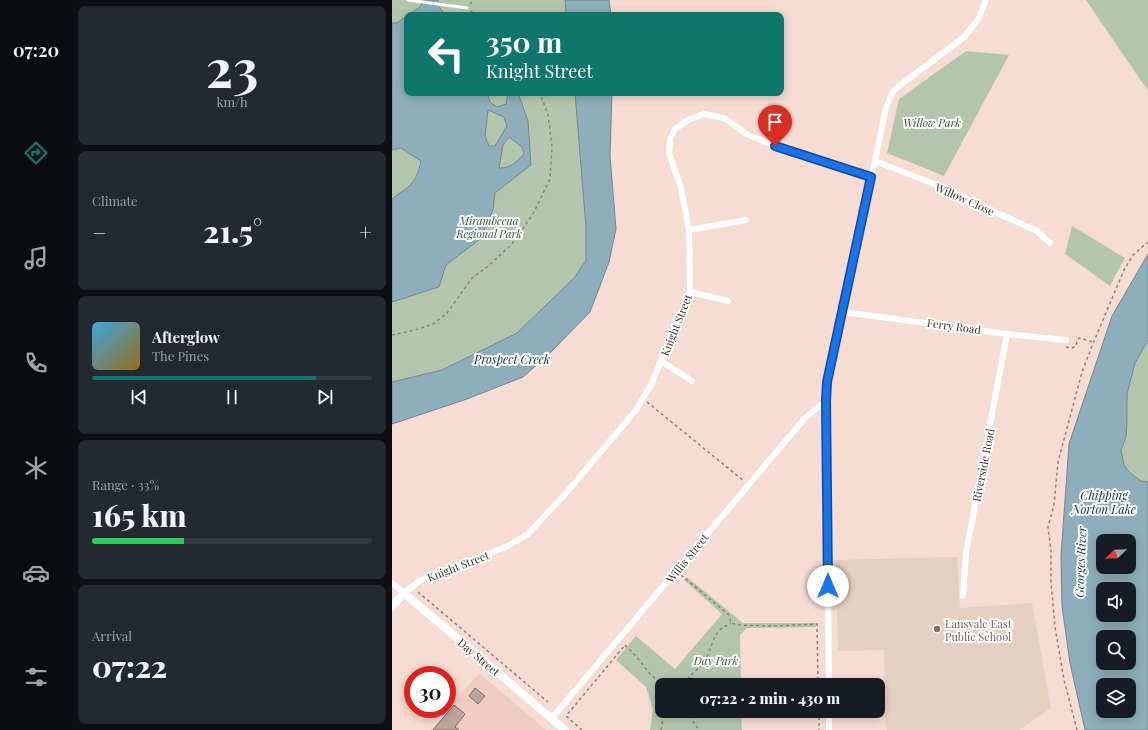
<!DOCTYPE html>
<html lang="en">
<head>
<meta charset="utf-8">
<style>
	:root { --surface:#171b24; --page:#242831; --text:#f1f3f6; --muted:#9ea1a6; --line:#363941; --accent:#0f766e }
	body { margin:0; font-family:"Playfair Display",serif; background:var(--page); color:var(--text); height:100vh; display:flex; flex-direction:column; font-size:15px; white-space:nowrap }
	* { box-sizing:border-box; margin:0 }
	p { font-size:13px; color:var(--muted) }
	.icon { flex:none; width:22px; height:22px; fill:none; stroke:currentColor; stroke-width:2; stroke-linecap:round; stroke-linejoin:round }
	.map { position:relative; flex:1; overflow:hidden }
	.side { display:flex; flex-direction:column; gap:6px; padding:6px; background:#0d0f14; width:320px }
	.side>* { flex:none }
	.banner { position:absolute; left:12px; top:12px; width:380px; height:84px; border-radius:8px; box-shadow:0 2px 10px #0003; background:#0f766e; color:#fff; overflow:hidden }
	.needle { width:26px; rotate:247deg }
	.controls { position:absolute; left:704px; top:534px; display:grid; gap:8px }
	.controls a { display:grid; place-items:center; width:40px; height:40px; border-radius:8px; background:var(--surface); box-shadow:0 2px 10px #0003; font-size:20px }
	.speed { position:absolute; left:12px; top:666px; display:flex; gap:8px; font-size:20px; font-weight:700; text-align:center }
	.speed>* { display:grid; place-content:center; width:52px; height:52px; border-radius:50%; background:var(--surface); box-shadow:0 2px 10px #0003; line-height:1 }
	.speed .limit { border:6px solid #d22; background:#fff; color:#111 }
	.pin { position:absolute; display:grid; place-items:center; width:34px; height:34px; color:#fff; margin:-41px -17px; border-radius:50% 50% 50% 0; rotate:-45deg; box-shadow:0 0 4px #0007 }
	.pin .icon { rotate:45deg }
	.me { position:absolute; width:44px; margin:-22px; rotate:0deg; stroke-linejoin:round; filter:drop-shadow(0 0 3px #0008) }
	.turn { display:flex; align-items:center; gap:14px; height:84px; padding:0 16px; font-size:18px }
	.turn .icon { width:52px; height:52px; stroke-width:2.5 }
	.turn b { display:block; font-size:28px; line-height:34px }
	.big { font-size:30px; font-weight:800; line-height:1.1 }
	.side .tile { flex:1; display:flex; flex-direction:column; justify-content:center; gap:6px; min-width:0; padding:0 14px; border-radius:8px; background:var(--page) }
	.side .dial { align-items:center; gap:0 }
	.dial b { font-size:52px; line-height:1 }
	.song { display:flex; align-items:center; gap:12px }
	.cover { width:48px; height:48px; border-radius:6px; background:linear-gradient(135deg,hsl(200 70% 55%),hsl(40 70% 35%)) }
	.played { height:4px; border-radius:2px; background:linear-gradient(90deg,var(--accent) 80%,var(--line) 80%) }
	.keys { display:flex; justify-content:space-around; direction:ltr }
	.heat { display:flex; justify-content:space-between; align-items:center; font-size:22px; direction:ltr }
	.charge { height:6px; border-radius:3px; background:linear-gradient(90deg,#34c759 33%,var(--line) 0) }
	.trip { position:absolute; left:263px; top:678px; width:230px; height:40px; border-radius:8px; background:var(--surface); box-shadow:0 2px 10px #0003; font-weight:800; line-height:40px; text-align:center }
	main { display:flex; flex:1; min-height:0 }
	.tabs { display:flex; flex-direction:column; width:72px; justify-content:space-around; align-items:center; background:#090b0e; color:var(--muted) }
	.tabs .icon { width:28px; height:28px }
	.tabs .selected { color:var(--accent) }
	.tabs b { font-size:18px; color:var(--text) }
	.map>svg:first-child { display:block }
	.built { fill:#eecec1 }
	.education { fill:#e5d1c2 }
	.green { fill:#b3c6ad }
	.water { fill:#8daeba; stroke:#748890; fill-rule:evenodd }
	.building { fill:#bda59c; stroke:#816b62 }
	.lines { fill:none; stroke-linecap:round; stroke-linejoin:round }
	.path { stroke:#92807a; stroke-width:1.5; stroke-dasharray:3 3; stroke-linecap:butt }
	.service { stroke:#fff; stroke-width:3 }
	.minor { stroke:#fff; stroke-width:6 }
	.tertiary { stroke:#fff; stroke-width:8 }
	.route-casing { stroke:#114b97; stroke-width:10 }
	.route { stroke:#1a73e8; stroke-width:7 }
	.education-dot { fill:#8d6e63; stroke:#fff; stroke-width:1.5 }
	.labels { text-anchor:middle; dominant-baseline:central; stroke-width:4; stroke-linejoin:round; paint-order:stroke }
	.park-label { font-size:11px; font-style:italic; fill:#32502a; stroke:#fff }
	.street-label { font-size:11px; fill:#3b312d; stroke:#fff }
	.education-label { font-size:11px; fill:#785e54; stroke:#fff; text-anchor:start }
	.water-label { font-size:12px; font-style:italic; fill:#023645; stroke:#fff }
</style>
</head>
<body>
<main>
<nav class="tabs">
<b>07:20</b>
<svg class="icon selected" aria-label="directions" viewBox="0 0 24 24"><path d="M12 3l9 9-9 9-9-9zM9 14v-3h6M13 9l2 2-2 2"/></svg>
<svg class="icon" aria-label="music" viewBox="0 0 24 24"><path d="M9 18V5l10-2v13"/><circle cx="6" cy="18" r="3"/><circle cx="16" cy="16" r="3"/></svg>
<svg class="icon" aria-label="phone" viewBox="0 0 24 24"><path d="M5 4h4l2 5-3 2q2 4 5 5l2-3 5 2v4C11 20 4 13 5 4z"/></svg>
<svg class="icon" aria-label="climate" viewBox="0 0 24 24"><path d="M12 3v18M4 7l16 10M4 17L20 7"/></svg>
<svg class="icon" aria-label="car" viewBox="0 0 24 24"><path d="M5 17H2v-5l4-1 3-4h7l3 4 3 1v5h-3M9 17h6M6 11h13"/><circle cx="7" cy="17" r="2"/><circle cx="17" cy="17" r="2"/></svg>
<svg class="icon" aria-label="filters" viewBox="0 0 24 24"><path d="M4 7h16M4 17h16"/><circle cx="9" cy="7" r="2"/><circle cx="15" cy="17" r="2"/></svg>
</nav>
<section class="side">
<div class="tile dial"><b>23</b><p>km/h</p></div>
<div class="tile"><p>Climate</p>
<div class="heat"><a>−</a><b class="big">21.5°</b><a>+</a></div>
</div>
<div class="tile">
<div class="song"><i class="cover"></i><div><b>Afterglow</b><p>The Pines</p></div></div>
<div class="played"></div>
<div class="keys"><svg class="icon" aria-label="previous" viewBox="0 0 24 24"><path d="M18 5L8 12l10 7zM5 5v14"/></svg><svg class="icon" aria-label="pause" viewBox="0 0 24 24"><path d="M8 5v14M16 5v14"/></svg><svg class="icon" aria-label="next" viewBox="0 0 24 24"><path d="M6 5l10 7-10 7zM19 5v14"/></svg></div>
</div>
<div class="tile"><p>Range · 33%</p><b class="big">165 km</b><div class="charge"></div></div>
<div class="tile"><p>Arrival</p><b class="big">07:22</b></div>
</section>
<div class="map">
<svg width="756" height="730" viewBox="0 0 756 730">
	<rect width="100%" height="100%" fill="#f6dcd2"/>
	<!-- built -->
	<path class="built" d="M 87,673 L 154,730 L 39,730 Z"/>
	<!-- education -->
	<path class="education" d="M 565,557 L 568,608 L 640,603 L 659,708 L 627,730 L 495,730 L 493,724 L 492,650 L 446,651 L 444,560 Z"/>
	<!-- green -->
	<path class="green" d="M 0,0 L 173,0 L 174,15 L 15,15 L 15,93 L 183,93 L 194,227 L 194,260 L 183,277 L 125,333 L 50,370 L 0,382 Z
		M 694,0 L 756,0 L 756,91 Z
		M 574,51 L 617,55 L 552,176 L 495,153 L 507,99 Z
		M 680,226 L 733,258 L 718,286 L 673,254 Z
		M 756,340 L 756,482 L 749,481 L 737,472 L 732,465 L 729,450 L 734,437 L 735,422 L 735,394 L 743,363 Z
		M 295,577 L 351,623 L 424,623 L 424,627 L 355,628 L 348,635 L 349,685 L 270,685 L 270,711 L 349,711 L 350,730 L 258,730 L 261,709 L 254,687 L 224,660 L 244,636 L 283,669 L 330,614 L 292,580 Z"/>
	<!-- water -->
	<path class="water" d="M 31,0 L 46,0 L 45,4 L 53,15 L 16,15 L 28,7 Z
		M 173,0 L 217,0 L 219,15 L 174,15 Z
		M 15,16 L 15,93 L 95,93 L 98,102 L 105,107 L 114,104 L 116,93 L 126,93 L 136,121 L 139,165 L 103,193 L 101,210 L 88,239 L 54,265 L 47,287 L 0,302 L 0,199 C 5,194 11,192 16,187 C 24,180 27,171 29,161 L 9,148 L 0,150 L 0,23 L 5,23 ZM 96,110 L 112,117 L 115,126 L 103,146 L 97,146 L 93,136 ZM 117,137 L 130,147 L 132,154 C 124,162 120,168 107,168 L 111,145 Z
		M 183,93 L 220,93 L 218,156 L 224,229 L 217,262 L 198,312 L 158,353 L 131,377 L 75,399 L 0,424 L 0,382 L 50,370 L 125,333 L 183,277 L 194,260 L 194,227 Z
		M 756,254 L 756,340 L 743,363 L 735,394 L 735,422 L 734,437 L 729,450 L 732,465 L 737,472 L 749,481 L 756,482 L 756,730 L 693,730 L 678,663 L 670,606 L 669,556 L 677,444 L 720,316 ZM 711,541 L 737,541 L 737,567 L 711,567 ZM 711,589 L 737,589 L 737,615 L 711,615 ZM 711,637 L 737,637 L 737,663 L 711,663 ZM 711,685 L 737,685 L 737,711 L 711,711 Z"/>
	<!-- building -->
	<path class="building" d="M 83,688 L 93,696 L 86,704 L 77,696 Z
		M 62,705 L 73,714 L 63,727 L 67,730 L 41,730 Z"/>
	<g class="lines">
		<!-- path -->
		<path class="path" d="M 78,4 L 81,0
			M 79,11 L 84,15
			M 0,335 L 23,330 L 41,324 L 55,313 L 80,278 L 95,267 L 119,245 L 141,214 L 158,179 L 160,146 L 156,115 L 148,93
			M 674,347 L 680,348 L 684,346 L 685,340 L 687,338 L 701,342
			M 255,402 L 352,481
			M 289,575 L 337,615 L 339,623 L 347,625 L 380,626 L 425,624 L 426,685
			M 26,592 L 156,702
			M 233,645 L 243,655 L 259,675 L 272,685
			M 293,685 C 297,674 304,672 311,663 C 320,652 319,636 331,627 C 333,626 337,625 339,623
			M 294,711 L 307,730
			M 427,711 L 427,730
			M 190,730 L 174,716 L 233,645
			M 269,730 L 271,719 L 275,711
			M 685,730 L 672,680 L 663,627 L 659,583 L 659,551 L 656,527 L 662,505 L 666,462 L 690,372 L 700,346 L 732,270 L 741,255 L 756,242"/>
		<!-- service -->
		<path class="service" d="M 16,0 L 75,8"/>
		<!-- minor -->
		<path class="minor" d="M 483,161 L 537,182 L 645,231 L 658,243
			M 297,230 L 354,220
			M 298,292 L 336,301
			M 451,312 L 615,334 L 674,340
			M 269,361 L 300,381
			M 0,583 L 12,593 L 29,580 L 116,546 L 136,534 L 175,492 L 244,410 L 259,385 L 298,292 L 297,230 L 289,188 L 277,153 L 278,139 L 283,129 L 296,120 L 312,114 L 332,118 L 356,135 L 396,151 L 479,177
			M 571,596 L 574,553 L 615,334
			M 437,685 L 434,401 L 435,382 L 479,177 L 483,161 L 494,107 L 502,90 L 572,37 L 586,20 L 594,0
			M 437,711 L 437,730
			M 160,718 L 413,418 L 434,401"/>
		<!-- tertiary -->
		<path class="tertiary" d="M 0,607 L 12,593 L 173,730"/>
	</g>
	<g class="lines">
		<!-- route casing -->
		<g class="route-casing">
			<path id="route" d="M 383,146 L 479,177 L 435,382 L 434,401 L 436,586"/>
		</g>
		<!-- route -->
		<use href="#route" class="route"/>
	</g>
	<!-- markers -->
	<circle class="education-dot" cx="545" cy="629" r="4"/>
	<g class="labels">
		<!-- park labels -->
		<g class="park-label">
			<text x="540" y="122">Willow Park</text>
			<text x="97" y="220">Mirambeena<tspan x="97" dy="13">Regional Park</tspan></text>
			<text x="324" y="660">Day Park</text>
		</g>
		<!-- street labels -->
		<g class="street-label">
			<text transform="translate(573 199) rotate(24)">Willow Close</text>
			<text transform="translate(284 325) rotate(-68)">Knight Street</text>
			<text transform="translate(562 326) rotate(8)">Ferry Road</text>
			<text transform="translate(591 465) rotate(-79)">Riverside Road</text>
			<text transform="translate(295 558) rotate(-51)">Willis Street</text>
			<text transform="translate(66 566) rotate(-21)">Knight Street</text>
			<text transform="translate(87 657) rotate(40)">Day Street</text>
		</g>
		<!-- education labels -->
		<g class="education-label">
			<text x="553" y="623">Lansvale East<tspan x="553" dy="13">Public School</tspan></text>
		</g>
		<!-- water labels -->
		<g class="water-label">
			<text x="120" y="359">Prospect Creek</text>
			<text x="712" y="495">Chipping<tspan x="712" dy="14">Norton Lake</tspan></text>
			<text transform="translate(688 562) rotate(-88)">Georges River</text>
		</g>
	</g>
</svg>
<div class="controls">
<a><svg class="needle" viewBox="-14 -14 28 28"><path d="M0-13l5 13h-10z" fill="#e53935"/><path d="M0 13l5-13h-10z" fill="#9ea1a6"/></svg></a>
<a><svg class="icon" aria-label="sound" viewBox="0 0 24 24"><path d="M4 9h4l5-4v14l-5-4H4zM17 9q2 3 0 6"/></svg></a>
<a><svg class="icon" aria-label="search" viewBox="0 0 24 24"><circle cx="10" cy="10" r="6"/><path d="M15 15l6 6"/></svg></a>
<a><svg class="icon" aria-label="layers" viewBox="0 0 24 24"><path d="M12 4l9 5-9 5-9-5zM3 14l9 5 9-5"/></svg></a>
</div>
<div class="speed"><div class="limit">30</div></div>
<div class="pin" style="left:383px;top:146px;background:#d93025"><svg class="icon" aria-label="arrive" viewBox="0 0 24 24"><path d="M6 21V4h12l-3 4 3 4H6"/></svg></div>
<svg class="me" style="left:436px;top:586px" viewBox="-20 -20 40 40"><circle r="19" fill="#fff"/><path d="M0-13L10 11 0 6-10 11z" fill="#1a73e8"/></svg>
<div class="trip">07:22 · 2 min · 430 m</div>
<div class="banner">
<div class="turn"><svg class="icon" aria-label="left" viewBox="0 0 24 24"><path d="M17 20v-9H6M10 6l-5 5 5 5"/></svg><div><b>350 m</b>Knight Street</div></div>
</div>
</div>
</main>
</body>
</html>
